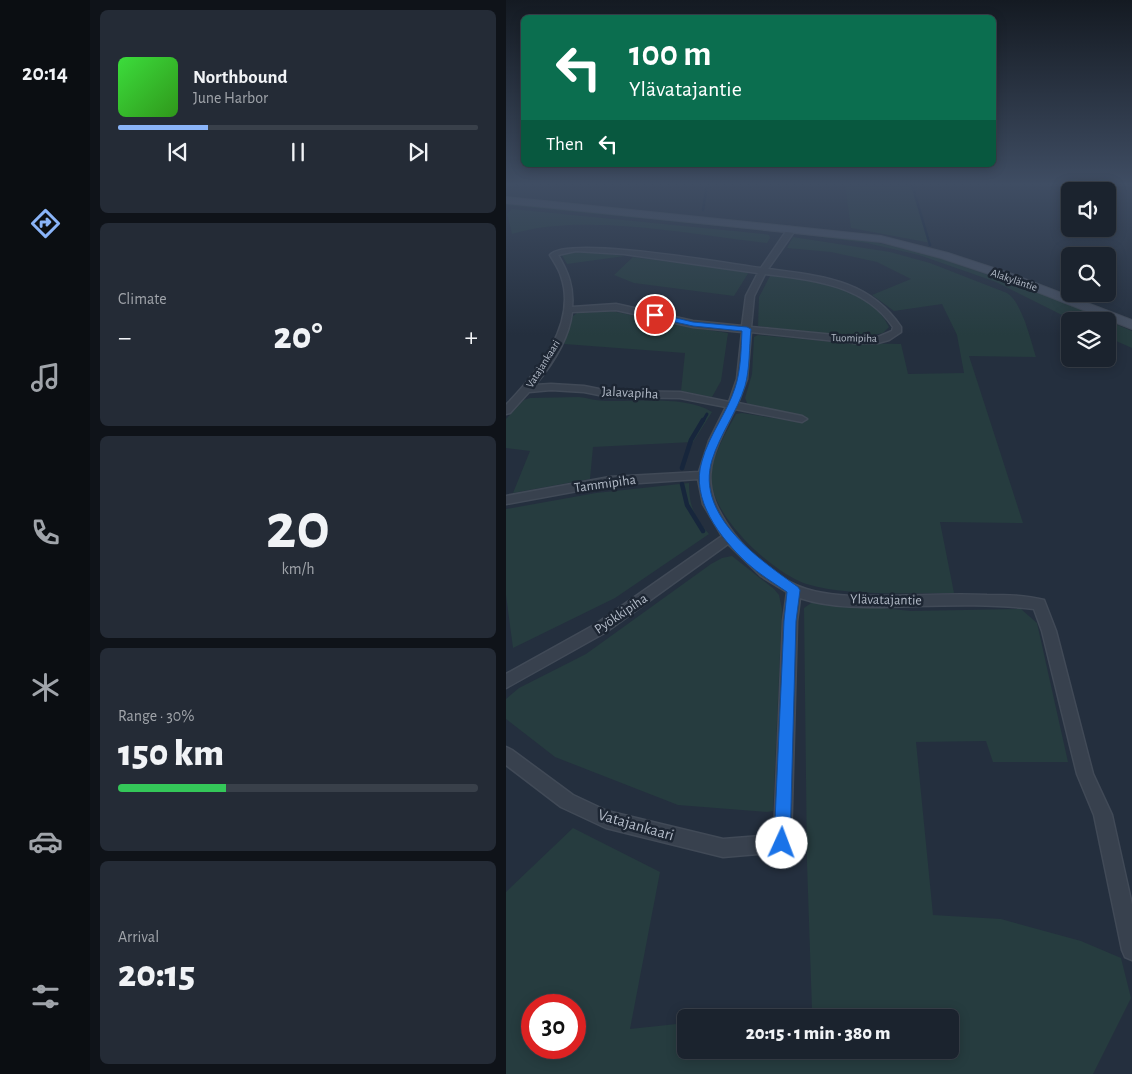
<!DOCTYPE html>
<html lang="en">
<head>
<meta charset="utf-8">
<style>
	:root { --surface:#1b232e; --page:#242b36; --text:#f1f3f6; --muted:#a0a4aa; --line:#39404a; --accent:#8ab4f8 }
	body { margin:0; font-family:"Alegreya Sans",sans-serif; background:var(--page); color:var(--text); height:100vh; display:flex; flex-direction:column; font-size:19px; white-space:nowrap }
	* { box-sizing:border-box; margin:0 }
	p { font-size:16px; color:var(--muted) }
	.icon { flex:none; width:28px; height:28px; fill:none; stroke:currentColor; stroke-width:2; stroke-linecap:round; stroke-linejoin:round }
	.map { position:relative; flex:1; overflow:hidden }
	.details { display:flex; flex-direction:column; gap:10px; padding:10px; background:#0f1319; width:416px }
	.details>* { flex:none }
	.banner { position:absolute; left:15px; top:15px; width:475px; height:152px; border-radius:8px; box-shadow:0 2px 12px #0003,0 0 0 1px var(--line); background:#0b6e4f; color:#fff; overflow:hidden }
	.controls { position:absolute; left:555px; top:182px; display:grid; gap:10px }
	.controls a { display:grid; place-items:center; width:55px; height:55px; border-radius:8px; background:var(--surface); box-shadow:0 2px 12px #0003,0 0 0 1px var(--line); font-size:25px }
	.speed { position:absolute; left:15px; top:994px; display:flex; gap:10px; font-size:25px; font-weight:700; text-align:center }
	.speed>* { display:grid; place-content:center; width:65px; height:65px; border-radius:50%; background:var(--surface); box-shadow:0 2px 12px #0003,0 0 0 1px var(--line); line-height:1 }
	.speed .limit { border:8px solid #d22; background:#fff; color:#111 }
	.pin { position:absolute; display:grid; place-items:center; width:42px; height:42px; color:#fff; margin:-21px; border:2px solid #fff; border-radius:50%; box-shadow:0 1px 5px #0007 }
	.me { position:absolute; width:55px; margin:-28px; rotate:2deg; stroke-linejoin:round; filter:drop-shadow(0 0 4px #0008) }
	.turn { display:flex; align-items:center; gap:18px; height:105px; padding:0 25px; font-size:22px }
	.turn .icon { width:65px; height:65px; stroke-width:2.5 }
	.turn b { display:block; font-size:35px; line-height:42px }
	.then { display:flex; align-items:center; height:48px; padding:0 25px; background:#0003; gap:10px; font-size:19px }
	.big { font-size:38px; font-weight:800; line-height:1.1 }
	.details .tile { flex:1; display:flex; flex-direction:column; justify-content:center; gap:8px; min-width:0; padding:0 18px; border-radius:8px; background:var(--page) }
	.details .dial { align-items:center; gap:0 }
	.dial b { font-size:65px; line-height:1 }
	.song { display:flex; align-items:center; gap:15px }
	.cover { width:60px; height:60px; border-radius:8px; background:linear-gradient(135deg,hsl(120 70% 55%),hsl(110 70% 35%)) }
	.played { height:5px; border-radius:2px; background:linear-gradient(90deg,var(--accent) 25%,var(--line) 25%) }
	.keys { display:flex; justify-content:space-around; direction:ltr }
	.heat { display:flex; justify-content:space-between; align-items:center; font-size:28px; direction:ltr }
	.charge { height:8px; border-radius:4px; background:linear-gradient(90deg,#34c759 30%,var(--line) 0) }
	.trip { position:absolute; left:171px; top:1009px; width:282px; height:50px; border-radius:8px; background:var(--surface); box-shadow:0 2px 12px #0003,0 0 0 1px var(--line); font-weight:800; line-height:50px; text-align:center }
	main { display:flex; flex:1; min-height:0 }
	.dock { display:flex; flex-direction:column; width:90px; justify-content:space-around; align-items:center; background:#0b0e12; color:var(--muted) }
	.dock .icon { width:35px; height:35px }
	.dock .active { color:var(--accent) }
	.dock b { font-size:22px; color:var(--text) }
	.map>svg:first-child { display:block }
	.green { fill:#263c3f; fill-rule:evenodd }
	.lines { fill:none; stroke-linecap:round; stroke-linejoin:round }
	.stream-far2 { stroke:#17263c; stroke-width:2.5 }
	.stream-far1 { stroke:#17263c; stroke-width:3 }
	.stream { stroke:#17263c; stroke-width:4.5 }
	.street-casing { stroke:#414a57; stroke-width:3 }
	.secondary-casing { stroke:#414a57; stroke-width:2 }
	.street { fill:#38414e; fill-rule:evenodd }
	.secondary { fill:#465061; fill-rule:evenodd }
	.route { fill:#1a73e8; stroke:#114b97 }
	.labels { text-anchor:middle; dominant-baseline:central; stroke-width:5; stroke-linejoin:round; paint-order:stroke }
	.far-street-label { font-size:11px; fill:#b4bcc9; stroke:#1d2633 }
	.street-label { font-size:14px; fill:#b4bcc9; stroke:#1d2633 }
	.near-street-label { font-size:16px; fill:#b4bcc9; stroke:#1d2633 }
</style>
</head>
<body>
<main>
<nav class="dock">
<b>20:14</b>
<svg class="icon active" aria-label="directions" viewBox="0 0 24 24"><path d="M12 3l9 9-9 9-9-9zM9 14v-3h6M13 9l2 2-2 2"/></svg>
<svg class="icon" aria-label="music" viewBox="0 0 24 24"><path d="M9 18V5l10-2v13"/><circle cx="6" cy="18" r="3"/><circle cx="16" cy="16" r="3"/></svg>
<svg class="icon" aria-label="phone" viewBox="0 0 24 24"><path d="M5 4h4l2 5-3 2q2 4 5 5l2-3 5 2v4C11 20 4 13 5 4z"/></svg>
<svg class="icon" aria-label="climate" viewBox="0 0 24 24"><path d="M12 3v18M4 7l16 10M4 17L20 7"/></svg>
<svg class="icon" aria-label="car" viewBox="0 0 24 24"><path d="M5 17H2v-5l4-1 3-4h7l3 4 3 1v5h-3M9 17h6M6 11h13"/><circle cx="7" cy="17" r="2"/><circle cx="17" cy="17" r="2"/></svg>
<svg class="icon" aria-label="filters" viewBox="0 0 24 24"><path d="M4 7h16M4 17h16"/><circle cx="9" cy="7" r="2"/><circle cx="15" cy="17" r="2"/></svg>
</nav>
<section class="details">
<div class="tile">
<div class="song"><i class="cover"></i><div><b>Northbound</b><p>June Harbor</p></div></div>
<div class="played"></div>
<div class="keys"><svg class="icon" aria-label="previous" viewBox="0 0 24 24"><path d="M18 5L8 12l10 7zM5 5v14"/></svg><svg class="icon" aria-label="pause" viewBox="0 0 24 24"><path d="M8 5v14M16 5v14"/></svg><svg class="icon" aria-label="next" viewBox="0 0 24 24"><path d="M6 5l10 7-10 7zM19 5v14"/></svg></div>
</div>
<div class="tile"><p>Climate</p>
<div class="heat"><a>−</a><b class="big">20°</b><a>+</a></div>
</div>
<div class="tile dial"><b>20</b><p>km/h</p></div>
<div class="tile"><p>Range · 30%</p><b class="big">150 km</b><div class="charge"></div></div>
<div class="tile"><p>Arrival</p><b class="big">20:15</b></div>
</section>
<div class="map">
<svg width="626" height="1074" viewBox="0 0 626 1074">
	<rect width="100%" height="100%" fill="#242f3e"/>
	<!-- green -->
	<path class="green" d="M 339,185 L 406,185 L 425,243 L 345,228 Z
		M 0,203 L 270,231 L 270,232 L 0,205 Z
		M 6,209 L 258,234 L 263,235 L 264,238 L 261,243 C 187,235 77,212 6,234 L 1,214 Z
		M 296,233 L 360,240 L 421,254 L 543,296 L 626,331 L 626,348 L 601,337 L 601,321 L 568,321 L 490,282 L 413,255 L 361,243 L 292,234 Z
		M 287,237 L 384,252 L 424,263 L 501,293 C 516,302 525,341 530,357 L 463,356 L 517,523 L 434,522 L 448,593 C 407,593 363,595 322,589 C 313,587 301,585 293,581 C 260,566 205,515 205,477 C 206,455 220,433 230,414 L 236,413 L 292,422 L 292,415 L 242,405 L 239,398 L 246,374 L 248,337 L 252,335 L 338,343 L 395,344 L 402,374 L 458,373 L 451,335 L 436,304 L 388,311 L 366,295 L 405,279 L 371,262 L 325,252 L 281,248 Z
		M 62,252 L 92,253 L 119,256 L 61,264 L 56,255 Z
		M 127,257 L 243,272 L 228,296 L 128,283 L 108,275 Z
		M 269,275 C 308,280 364,286 383,327 L 377,333 L 363,336 L 333,335 L 252,326 L 253,297 L 264,276 Z
		M 106,311 L 182,327 L 222,333 L 215,381 L 206,397 L 175,391 L 179,353 L 58,344 L 67,316 L 71,313 Z
		M 73,397 C 82,398 91,401 100,401 C 128,402 181,395 206,412 L 187,442 L 87,447 L 84,479 L 7,493 L 24,451 L 0,448 L 0,419 L 18,400 L 24,398 Z
		M 183,483 C 183,505 188,517 203,534 L 109,598 L 7,648 L 0,595 L 0,509 L 90,493 Z
		M 226,556 L 268,589 L 273,595 L 276,609 L 267,811 L 261,812 L 172,805 L 49,757 L 0,719 L 0,699 L 13,688 L 80,654 L 205,564 L 216,558 Z
		M 308,601 L 405,611 L 515,609 L 531,623 L 562,762 L 487,762 L 480,741 L 410,742 L 427,915 L 495,919 L 575,941 L 615,958 L 625,998 L 587,1074 L 0,1074 L 0,892 L 67,828 L 154,872 L 124,1029 L 180,1023 L 180,1050 L 445,1050 L 445,1018 L 234,1017 L 306,1010 L 301,863 L 298,608 ZM 26,1005 L 69,1005 L 69,1048 L 26,1048 Z"/>
	<g class="lines">
		<!-- stream-far2 -->
		<path class="stream-far2" d="M 406,185 L 424,245
			M 10,187 L 12,185
			M 197,210 L 201,185"/>
		<!-- stream-far1 -->
		<path class="stream-far1" d="M 197,421 L 201,414"/>
		<!-- stream -->
		<path class="stream" d="M 176,468 L 185,440 L 197,420
			M 176,484 L 181,505 L 197,531"/>
		<!-- street casing -->
		<g class="street-casing">
			<path id="street" d="M 283,227 L 290,229 L 262,269 C 314,276 363,279 395,327 L 395,332 L 383,340 L 372,343 L 349,343 L 245,332 L 241,379 L 232,403 L 296,416 L 301,419 L 296,422 L 229,409 C 203,461 190,483 228,534 C 246,557 272,580 300,589 C 322,596 347,596 371,596 C 408,596 445,593 481,595 C 500,595 520,595 538,600 L 550,631 L 587,774 L 606,815 L 626,905 L 626,960 L 619,957 L 616,950 L 588,815 L 571,774 L 536,631 L 528,609 C 488,604 448,605 409,606 C 371,607 330,610 294,598 L 291,621 L 285,843 L 282,849 L 276,852 L 217,857 L 100,828 L 55,807 L 0,765 L 0,747 L 6,750 L 67,795 L 101,811 L 217,839 L 268,835 L 277,621 L 281,592 L 255,576 L 222,544 L 100,632 L 0,688 L 0,674 L 90,624 L 216,536 L 197,504 L 192,479 L 104,485 L 0,504 L 0,496 L 104,477 L 193,472 L 203,441 L 220,407 L 174,398 L 103,397 L 78,392 L 45,390 L 23,392 L 4,413 L 0,414 L 0,405 C 31,373 72,324 55,276 C 53,269 48,262 44,255 C 61,235 223,264 255,268 ZM 70,251 L 118,254 L 252,273 L 240,296 L 236,326 L 187,321 L 110,304 L 66,307 C 68,287 62,272 52,255 ZM 259,274 C 306,280 358,284 387,327 L 386,331 L 372,337 L 349,337 L 245,327 L 248,296 ZM 110,310 L 187,327 L 236,332 L 231,379 L 223,402 L 174,392 L 103,391 L 78,386 L 45,384 L 29,385 C 45,366 63,339 66,312 Z"/>
		</g>
		<!-- secondary casing -->
		<g class="secondary-casing">
			<path id="secondary" d="M 0,197 L 375,236 L 442,253 L 506,274 L 626,320 L 626,329 L 498,279 L 435,258 L 375,242 L 0,203 Z"/>
		</g>
		<!-- street -->
		<use href="#street" class="street"/>
		<!-- secondary -->
		<use href="#secondary" class="secondary"/>
	</g>
	<!-- sky -->
	<linearGradient id="sky" x2="0" y2="1"><stop stop-color="#141a22"/><stop offset="0.55" stop-color="#3f4d63"/><stop offset="1" stop-color="#3f4d63" stop-opacity="0"/></linearGradient>
	<rect width="626" height="335" fill="url(#sky)"/>
	<!-- route -->
	<path class="route" d="M 149,313 L 187,322 L 241,327 L 245,329 C 243,348 244,368 239,386 C 231,412 214,434 206,460 C 189,516 253,559 292,587 L 294,590 L 290,621 L 284,843 L 282,849 L 276,851 L 271,849 L 268,843 L 278,621 L 281,592 C 268,583 253,574 241,563 C 214,538 184,499 196,461 C 203,435 221,413 229,388 C 235,370 235,350 236,331 L 187,326 L 146,317 L 145,315 Z"/>
	<g class="labels">
		<!-- far-street labels -->
		<g class="far-street-label">
			<text transform="translate(508 280) rotate(19)">Alakyläntie</text>
			<text transform="translate(348 338) rotate(1)">Tuomipiha</text>
			<text transform="translate(37 364) rotate(-58)">Vatajankaari</text>
		</g>
		<!-- street labels -->
		<g class="street-label">
			<text transform="translate(124 393) rotate(3)">Jalavapiha</text>
			<text transform="translate(99 484) rotate(-8)">Tammipiha</text>
			<text transform="translate(380 600) rotate(1)">Ylävatajantie</text>
			<text transform="translate(115 614) rotate(-34)">Pyökkipiha</text>
		</g>
		<!-- near-street labels -->
		<g class="near-street-label">
			<text transform="translate(130 825) rotate(16)">Vatajankaari</text>
		</g>
	</g>
</svg>
<div class="controls">
<a><svg class="icon" aria-label="sound" viewBox="0 0 24 24"><path d="M4 9h4l5-4v14l-5-4H4zM17 9q2 3 0 6"/></svg></a>
<a><svg class="icon" aria-label="search" viewBox="0 0 24 24"><circle cx="10" cy="10" r="6"/><path d="M15 15l6 6"/></svg></a>
<a><svg class="icon" aria-label="layers" viewBox="0 0 24 24"><path d="M12 4l9 5-9 5-9-5zM3 14l9 5 9-5"/></svg></a>
</div>
<div class="speed"><div class="limit">30</div></div>
<div class="pin" style="left:149px;top:315px;background:#d93025"><svg class="icon" aria-label="arrive" viewBox="0 0 24 24"><path d="M6 21V4h12l-3 4 3 4H6"/></svg></div>
<svg class="me" style="left:276px;top:843px" viewBox="-20 -20 40 40"><circle r="19" fill="#fff"/><path d="M0-13L10 11 0 6-10 11z" fill="#1a73e8"/></svg>
<div class="trip">20:15 · 1 min · 380 m</div>
<div class="banner">
<div class="turn"><svg class="icon" aria-label="left" viewBox="0 0 24 24"><path d="M17 20v-9H6M10 6l-5 5 5 5"/></svg><div><b>100 m</b>Ylävatajantie</div></div>
<div class="then">Then<svg class="icon" aria-label="left" viewBox="0 0 24 24"><path d="M17 20v-9H6M10 6l-5 5 5 5"/></svg></div>
</div>
</div>
</main>
</body>
</html>
